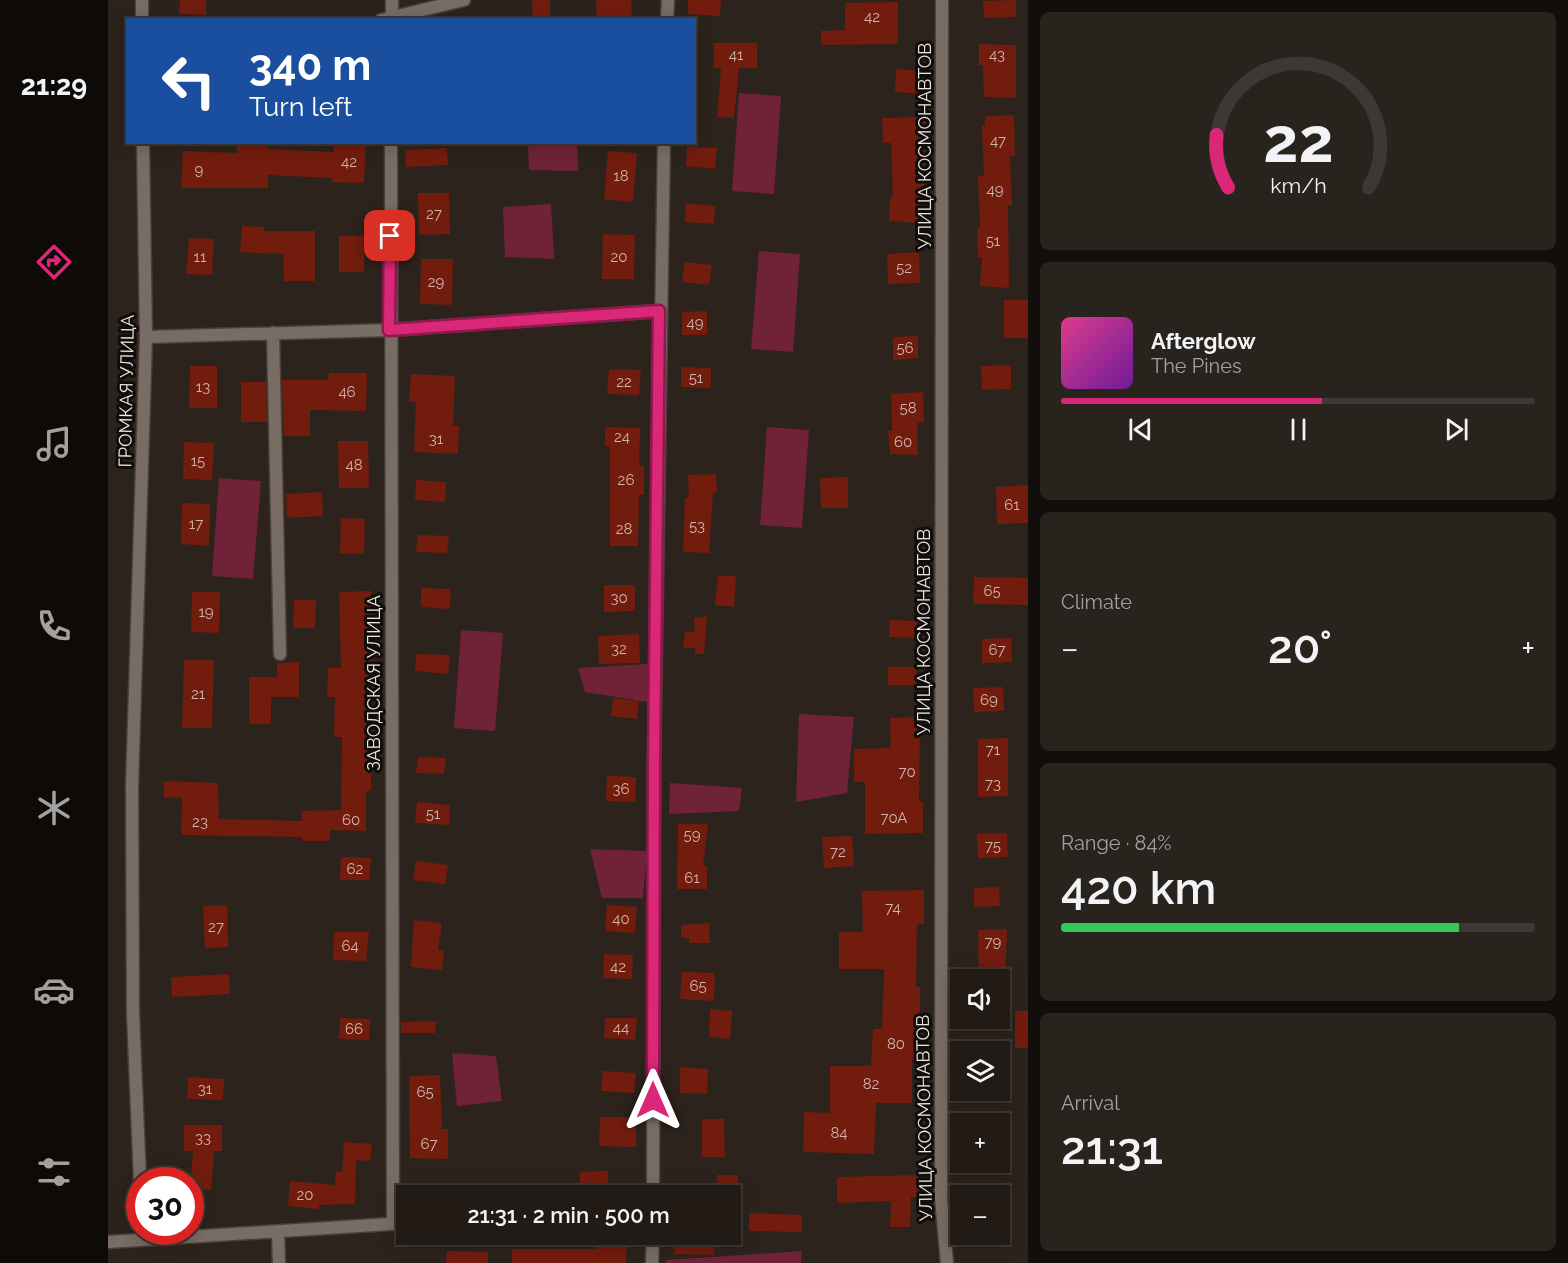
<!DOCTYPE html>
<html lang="en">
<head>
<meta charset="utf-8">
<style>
	:root { --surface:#211a15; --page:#29231e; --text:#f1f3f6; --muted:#a2a1a0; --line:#3e3834; --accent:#db2777 }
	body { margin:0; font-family:Raleway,sans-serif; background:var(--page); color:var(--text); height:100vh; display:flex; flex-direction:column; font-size:22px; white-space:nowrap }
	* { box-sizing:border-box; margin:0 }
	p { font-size:20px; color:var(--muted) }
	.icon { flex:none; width:33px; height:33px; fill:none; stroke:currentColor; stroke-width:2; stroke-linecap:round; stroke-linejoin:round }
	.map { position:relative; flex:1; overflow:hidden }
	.sheet { display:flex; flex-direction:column; gap:12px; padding:12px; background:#120e0c; width:540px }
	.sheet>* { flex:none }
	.banner { position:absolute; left:18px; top:18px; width:570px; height:126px; border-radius:0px; box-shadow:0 3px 15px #0003,0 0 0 2px var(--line); background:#1a4fa0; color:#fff; overflow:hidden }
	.buttons { position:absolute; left:842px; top:969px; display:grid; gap:12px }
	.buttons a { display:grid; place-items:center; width:60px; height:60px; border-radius:0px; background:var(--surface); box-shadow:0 3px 15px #0003,0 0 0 2px var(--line); font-size:30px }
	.speed { position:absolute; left:18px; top:1167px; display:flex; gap:12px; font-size:30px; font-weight:700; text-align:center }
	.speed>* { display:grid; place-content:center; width:78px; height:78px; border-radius:50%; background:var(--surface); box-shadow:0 3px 15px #0003,0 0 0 2px var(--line); line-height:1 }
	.speed .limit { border:9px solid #d22; background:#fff; color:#111 }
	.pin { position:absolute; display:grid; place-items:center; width:51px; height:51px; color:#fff; margin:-26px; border-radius:12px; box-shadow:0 3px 9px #0006 }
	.me { position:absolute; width:66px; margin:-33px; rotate:0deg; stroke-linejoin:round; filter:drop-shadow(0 0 4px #0008) }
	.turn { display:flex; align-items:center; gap:21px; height:126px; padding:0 24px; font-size:27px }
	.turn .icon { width:78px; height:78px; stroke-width:2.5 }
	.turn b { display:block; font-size:42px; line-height:51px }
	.big { font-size:45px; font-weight:600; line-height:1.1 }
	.sheet .tile { flex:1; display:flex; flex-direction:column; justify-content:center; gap:9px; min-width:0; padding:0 21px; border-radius:9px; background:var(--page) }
	.sheet .dial { align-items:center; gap:0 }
	.dial svg { height:156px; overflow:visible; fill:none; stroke:var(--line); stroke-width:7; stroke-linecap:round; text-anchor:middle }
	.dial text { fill:var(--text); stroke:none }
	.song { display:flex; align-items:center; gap:18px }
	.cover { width:72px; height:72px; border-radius:9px; background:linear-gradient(135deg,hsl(330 70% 55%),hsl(280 70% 35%)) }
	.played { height:6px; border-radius:3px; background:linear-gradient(90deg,var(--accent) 55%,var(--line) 55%) }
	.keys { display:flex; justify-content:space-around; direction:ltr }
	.heat { display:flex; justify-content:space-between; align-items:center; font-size:33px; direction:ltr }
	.charge { height:9px; border-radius:4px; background:linear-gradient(90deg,#34c759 84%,var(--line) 0) }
	.trip { position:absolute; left:288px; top:1185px; width:345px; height:60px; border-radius:0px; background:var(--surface); box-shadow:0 3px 15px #0003,0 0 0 2px var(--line); font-weight:600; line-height:60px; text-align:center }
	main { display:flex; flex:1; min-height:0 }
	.menu { display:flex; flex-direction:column; width:108px; justify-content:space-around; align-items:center; background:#0d0a08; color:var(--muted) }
	.menu .icon { width:42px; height:42px }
	.menu .active { color:var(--accent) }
	.menu b { font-size:27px; color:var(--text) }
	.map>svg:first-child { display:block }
	.green { fill:#702239 }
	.building { fill:#721c0e }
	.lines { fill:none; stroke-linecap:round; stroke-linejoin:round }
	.street-casing { stroke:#48413b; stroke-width:15 }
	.street { stroke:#786c64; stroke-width:12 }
	.route-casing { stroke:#8e194d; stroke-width:15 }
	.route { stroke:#db2777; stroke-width:10 }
	.labels { text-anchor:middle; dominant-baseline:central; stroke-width:6; stroke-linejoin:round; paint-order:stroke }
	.number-label { font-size:15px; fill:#ceb4ad }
	.street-label { font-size:18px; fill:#ede7e2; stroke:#110d0a }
</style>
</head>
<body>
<main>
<nav class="menu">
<b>21:29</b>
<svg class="icon active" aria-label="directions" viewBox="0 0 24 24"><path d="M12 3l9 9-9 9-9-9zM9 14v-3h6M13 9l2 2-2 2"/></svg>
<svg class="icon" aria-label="music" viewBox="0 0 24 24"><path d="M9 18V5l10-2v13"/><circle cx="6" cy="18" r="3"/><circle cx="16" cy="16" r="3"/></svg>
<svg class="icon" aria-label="phone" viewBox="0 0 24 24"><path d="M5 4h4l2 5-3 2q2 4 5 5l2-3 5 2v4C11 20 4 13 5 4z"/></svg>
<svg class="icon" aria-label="climate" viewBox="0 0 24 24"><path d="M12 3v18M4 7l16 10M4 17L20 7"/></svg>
<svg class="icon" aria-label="car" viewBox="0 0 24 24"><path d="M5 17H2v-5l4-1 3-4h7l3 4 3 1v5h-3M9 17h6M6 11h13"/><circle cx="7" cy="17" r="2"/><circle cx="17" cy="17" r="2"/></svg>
<svg class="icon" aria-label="filters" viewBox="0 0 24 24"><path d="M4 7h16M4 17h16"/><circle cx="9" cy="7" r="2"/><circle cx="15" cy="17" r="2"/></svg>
</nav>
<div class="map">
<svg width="920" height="1263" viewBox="0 0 920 1263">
	<rect width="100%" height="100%" fill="#2c231c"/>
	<!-- green -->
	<path class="green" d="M 631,93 L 673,96 L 666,194 L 624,191 Z
		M 420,143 L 469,143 L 470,171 L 421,170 Z
		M 443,204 L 446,259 L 397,257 L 395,207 Z
		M 651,251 L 692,254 L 685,352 L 643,349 Z
		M 659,427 L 701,430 L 694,528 L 652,525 Z
		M 111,478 L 153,481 L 145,579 L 104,576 Z
		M 353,630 L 395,633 L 387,731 L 346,728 Z
		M 540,664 L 539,702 L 477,692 L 470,668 Z
		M 691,714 L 746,717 L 739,793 L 688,802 Z
		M 562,783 L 634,788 L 631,811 L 561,814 Z
		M 482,849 L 539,851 L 535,898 L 494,898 Z
		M 344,1053 L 388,1056 L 394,1101 L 349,1106 Z
		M 694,1251 L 693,1263 L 557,1263 L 558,1260 Z"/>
	<!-- building -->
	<path class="building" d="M 72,0 L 98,0 L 98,15 L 71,14 Z
		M 424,0 L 442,0 L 442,20 L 425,20 Z
		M 488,0 L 523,0 L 524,20 L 489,20 Z
		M 580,0 L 613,0 L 612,16 L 580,14 Z
		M 908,0 L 908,17 L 876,18 L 875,1 Z
		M 790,2 L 790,44 L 713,45 L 713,31 L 737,30 L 737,3 Z
		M 606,43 L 649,43 L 649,68 L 631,68 L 626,118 L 609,117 L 613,68 L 606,68 Z
		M 871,44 L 908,45 L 908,98 L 876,97 L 875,65 L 871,65 Z
		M 788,69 L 817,71 L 816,94 L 787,92 Z
		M 906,115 L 907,156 L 902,156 L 904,205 L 900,205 L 901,288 L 872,286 L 874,257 L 870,257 L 869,227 L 872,227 L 870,176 L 876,176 L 874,126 L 877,126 L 877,116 Z
		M 817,117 L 818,143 L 815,143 L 817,188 L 813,188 L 811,223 L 781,221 L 782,197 L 785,197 L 783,143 L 775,143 L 774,118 Z
		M 129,142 L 160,142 L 160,149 L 226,152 L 226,142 L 258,142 L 256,183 L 224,182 L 224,178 L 160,175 L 160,188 L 73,188 L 75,151 L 129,153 Z
		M 579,147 L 609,148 L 607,169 L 578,166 Z
		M 339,148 L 340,165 L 298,167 L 297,150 Z
		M 500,151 L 529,153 L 525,202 L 496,199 Z
		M 310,193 L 341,193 L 342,234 L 311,235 Z
		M 578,203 L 607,206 L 606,224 L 577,222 Z
		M 134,226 L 156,227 L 156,231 L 207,231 L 207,281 L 176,281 L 175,254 L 132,252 Z
		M 495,234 L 527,235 L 526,279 L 494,279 Z
		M 231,236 L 256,236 L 256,272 L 231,272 Z
		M 81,238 L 106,239 L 104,275 L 78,274 Z
		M 811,252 L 812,283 L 780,284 L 779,254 Z
		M 313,259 L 345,259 L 344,305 L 312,304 Z
		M 577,262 L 604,265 L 601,285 L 574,282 Z
		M 896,300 L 920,300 L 920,338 L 896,338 Z
		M 599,311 L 599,335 L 574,335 L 574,312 Z
		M 810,336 L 810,358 L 785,360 L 785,337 Z
		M 903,365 L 903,389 L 874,390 L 873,366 Z
		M 82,366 L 109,366 L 109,408 L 81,408 Z
		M 573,367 L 603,368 L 603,388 L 573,387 Z
		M 501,369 L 533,370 L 531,395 L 499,394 Z
		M 221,373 L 259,373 L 258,411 L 202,410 L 202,436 L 176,436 L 174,380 L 220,380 Z
		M 303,374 L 347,376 L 345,426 L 351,426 L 350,454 L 306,452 L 308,402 L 301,402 Z
		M 133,382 L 158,382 L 159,422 L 133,422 Z
		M 815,392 L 816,422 L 809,423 L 810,455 L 782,454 L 780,431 L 784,431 L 783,394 Z
		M 497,427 L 532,428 L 531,466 L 536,466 L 536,495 L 531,495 L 530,546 L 502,546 L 502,447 L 497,446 Z
		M 230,441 L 260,441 L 261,488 L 231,488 Z
		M 76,442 L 106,443 L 104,480 L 75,479 Z
		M 608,474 L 609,492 L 605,493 L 601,553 L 575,552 L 577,498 L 581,498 L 580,475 Z
		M 740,477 L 740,508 L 713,508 L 712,478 Z
		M 308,480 L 338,482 L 337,502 L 307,500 Z
		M 920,485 L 920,523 L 889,524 L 888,487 Z
		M 214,492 L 215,516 L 179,518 L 178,494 Z
		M 74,503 L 102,504 L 101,546 L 73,544 Z
		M 233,518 L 257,519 L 256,554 L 232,553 Z
		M 310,535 L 341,536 L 339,553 L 308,552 Z
		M 610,576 L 628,576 L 626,607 L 607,605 Z
		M 866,577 L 920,578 L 920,605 L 865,604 Z
		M 496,585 L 527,585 L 527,611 L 496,612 Z
		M 313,588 L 343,589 L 342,609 L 313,607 Z
		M 263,591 L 265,670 L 269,670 L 267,699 L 263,699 L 263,791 L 258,791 L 258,831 L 222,830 L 222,841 L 194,841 L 194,837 L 73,835 L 74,798 L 56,797 L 56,781 L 110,783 L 111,819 L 194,821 L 194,811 L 233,810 L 234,737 L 226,737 L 227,697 L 219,697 L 220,668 L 233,668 L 231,592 Z
		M 84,592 L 112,592 L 111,633 L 83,632 Z
		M 186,600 L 208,600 L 207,628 L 185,628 Z
		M 599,616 L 596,654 L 587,654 L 587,648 L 575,648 L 577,632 L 587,632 L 586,618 Z
		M 782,620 L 809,621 L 807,638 L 781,637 Z
		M 531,634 L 532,663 L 491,664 L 490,636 Z
		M 903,638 L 904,662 L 874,663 L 874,639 Z
		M 308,654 L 342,655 L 340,674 L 307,671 Z
		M 76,660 L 106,660 L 104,728 L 74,728 Z
		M 191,662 L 191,697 L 163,697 L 163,724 L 141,724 L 141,677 L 169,677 L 169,663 Z
		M 780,667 L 808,667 L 809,685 L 780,685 Z
		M 895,687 L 896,711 L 866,712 L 865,688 Z
		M 505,698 L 531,701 L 529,719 L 503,716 Z
		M 812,717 L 811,802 L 815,802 L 815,833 L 757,834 L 757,782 L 746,782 L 746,749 L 783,748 L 782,718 Z
		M 900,738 L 900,796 L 870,797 L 870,739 Z
		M 310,757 L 338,758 L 336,774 L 308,773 Z
		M 499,776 L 528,777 L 527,802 L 498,801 Z
		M 309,802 L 342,805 L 341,825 L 307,823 Z
		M 570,824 L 600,824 L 595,866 L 599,866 L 599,889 L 569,889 Z
		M 899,833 L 900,857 L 870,858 L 869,834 Z
		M 744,836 L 746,866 L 716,868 L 714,837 Z
		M 233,857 L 263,858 L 261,880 L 232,880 Z
		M 308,861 L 340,865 L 337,884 L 305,880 Z
		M 891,887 L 892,906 L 866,907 L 866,888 Z
		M 816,890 L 816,924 L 809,924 L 808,987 L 812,987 L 812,1031 L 811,1059 L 804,1059 L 804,1103 L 768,1103 L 766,1154 L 695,1152 L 696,1112 L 722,1113 L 722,1066 L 763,1066 L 765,1029 L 774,1029 L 776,969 L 731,969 L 731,932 L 755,932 L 754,891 Z
		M 119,905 L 120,947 L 97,948 L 95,906 Z
		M 499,905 L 529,907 L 527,933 L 497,931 Z
		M 306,920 L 334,923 L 330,950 L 336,950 L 334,970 L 303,967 Z
		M 601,923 L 602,943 L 581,943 L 581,938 L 573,937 L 573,925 Z
		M 899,929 L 897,980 L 871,980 L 870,930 Z
		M 226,932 L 261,932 L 258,961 L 225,960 Z
		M 496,954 L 525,955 L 524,979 L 495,978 Z
		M 574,972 L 607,973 L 606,1001 L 572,999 Z
		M 121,974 L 122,994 L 64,997 L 63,977 Z
		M 602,1009 L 624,1011 L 622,1039 L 601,1037 Z
		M 907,1011 L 920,1011 L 920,1048 L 907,1048 Z
		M 232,1018 L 262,1019 L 261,1040 L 231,1039 Z
		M 497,1018 L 529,1018 L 527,1040 L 496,1038 Z
		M 328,1021 L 327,1033 L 293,1033 L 293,1022 Z
		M 572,1067 L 600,1069 L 599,1094 L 572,1093 Z
		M 495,1071 L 528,1073 L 526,1093 L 493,1091 Z
		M 332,1075 L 334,1129 L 340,1129 L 340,1159 L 302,1158 L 301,1076 Z
		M 80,1077 L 116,1079 L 115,1100 L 79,1099 Z
		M 492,1117 L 528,1117 L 528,1147 L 491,1146 Z
		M 594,1119 L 616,1119 L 617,1157 L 594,1157 Z
		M 76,1125 L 114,1125 L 114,1151 L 106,1151 L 103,1190 L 82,1189 L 85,1151 L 76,1151 Z
		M 236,1142 L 264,1144 L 262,1161 L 248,1160 L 247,1204 L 211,1205 L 211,1209 L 180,1206 L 182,1181 L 227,1185 L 228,1172 L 234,1171 Z
		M 500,1171 L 501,1196 L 472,1196 L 472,1172 Z
		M 609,1175 L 630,1175 L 630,1196 L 609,1196 Z
		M 811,1175 L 811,1197 L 803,1197 L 802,1227 L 782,1227 L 783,1201 L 729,1203 L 729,1177 Z
		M 641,1213 L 694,1215 L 694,1232 L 641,1231 Z
		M 567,1234 L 607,1234 L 606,1255 L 566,1254 Z
		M 489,1243 L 519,1244 L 518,1263 L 404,1263 L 404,1249 L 489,1249 Z
		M 339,1251 L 380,1252 L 380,1263 L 338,1263 Z"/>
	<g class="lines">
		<!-- street casing -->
		<g class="street-casing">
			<path id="street" d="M 34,0 L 34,20
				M 834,0 L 833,1198 L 839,1263
				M 273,20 L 356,0
				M 284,20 L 284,0
				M 559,20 L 560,0
				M 283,142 L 285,1224
				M 165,333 L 172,654
				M 38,337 L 281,330 L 551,311
				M 32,1180 L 25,1014 L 24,787 L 38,337 L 35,142
				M 545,1196 L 546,764 L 556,142
				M 170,1233 L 171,1263
				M 0,1242 L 298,1223
				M 544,1263 L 545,1234"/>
		</g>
		<!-- street -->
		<use href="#street" class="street"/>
	</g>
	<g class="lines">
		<!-- route casing -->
		<g class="route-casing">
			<path id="route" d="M 282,236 L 281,330 L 551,311 L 546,764 L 545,1100"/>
		</g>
		<!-- route -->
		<use href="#route" class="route"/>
	</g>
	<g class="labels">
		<!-- number labels -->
		<g class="number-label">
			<text x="764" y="17">42</text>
			<text x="628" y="55">41</text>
			<text x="889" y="55">43</text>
			<text x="890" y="141">47</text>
			<text x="241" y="162">42</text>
			<text x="91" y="170">9</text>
			<text x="513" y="176">18</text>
			<text x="887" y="190">49</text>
			<text x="326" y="214">27</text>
			<text x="885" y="241">51</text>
			<text x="92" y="257">11</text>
			<text x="511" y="257">20</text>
			<text x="796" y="268">52</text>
			<text x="328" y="282">29</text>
			<text x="587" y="323">49</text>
			<text x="797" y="348">56</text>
			<text x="588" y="378">51</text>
			<text x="516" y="382">22</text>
			<text x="95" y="387">13</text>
			<text x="239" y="392">46</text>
			<text x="800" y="408">58</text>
			<text x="514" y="437">24</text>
			<text x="328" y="439">31</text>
			<text x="795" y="442">60</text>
			<text x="90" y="461">15</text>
			<text x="246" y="465">48</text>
			<text x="518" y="480">26</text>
			<text x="904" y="505">61</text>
			<text x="88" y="524">17</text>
			<text x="589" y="526">53</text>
			<text x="516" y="529">28</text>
			<text x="884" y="591">65</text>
			<text x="511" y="598">30</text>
			<text x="98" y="612">19</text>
			<text x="511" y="649">32</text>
			<text x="889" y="650">67</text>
			<text x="90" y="694">21</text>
			<text x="881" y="700">69</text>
			<text x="885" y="750">71</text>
			<text x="799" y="772">70</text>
			<text x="885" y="784">73</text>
			<text x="513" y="789">36</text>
			<text x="325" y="814">51</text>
			<text x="786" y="818">70А</text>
			<text x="243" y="820">60</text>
			<text x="92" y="822">23</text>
			<text x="584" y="835">59</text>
			<text x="885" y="846">75</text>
			<text x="730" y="852">72</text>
			<text x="247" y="869">62</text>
			<text x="584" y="878">61</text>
			<text x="785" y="908">74</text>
			<text x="513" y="919">40</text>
			<text x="108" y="927">27</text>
			<text x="885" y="942">79</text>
			<text x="242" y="946">64</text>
			<text x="510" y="967">42</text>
			<text x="590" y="986">65</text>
			<text x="513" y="1028">44</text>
			<text x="246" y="1029">66</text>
			<text x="788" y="1044">80</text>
			<text x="763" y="1084">82</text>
			<text x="97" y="1089">31</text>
			<text x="317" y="1092">65</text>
			<text x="731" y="1133">84</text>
			<text x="95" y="1138">33</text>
			<text x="321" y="1144">67</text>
			<text x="197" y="1195">20</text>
		</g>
		<!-- street labels -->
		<g class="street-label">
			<text transform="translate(816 146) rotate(-90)">УЛИЦА КОСМОНАВТОВ</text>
			<text transform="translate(18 391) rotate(-89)">ГРОМКАЯ УЛИЦА</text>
			<text transform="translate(815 632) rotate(-90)">УЛИЦА КОСМОНАВТОВ</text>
			<text transform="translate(265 683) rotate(-90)">ЗАВОДСКАЯ УЛИЦА</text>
			<text transform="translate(816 1118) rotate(-91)">УЛИЦА КОСМОНАВТОВ</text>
		</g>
	</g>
</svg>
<div class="buttons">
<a><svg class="icon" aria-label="sound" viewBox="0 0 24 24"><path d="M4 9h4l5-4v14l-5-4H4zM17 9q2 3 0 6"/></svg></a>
<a><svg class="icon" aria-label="layers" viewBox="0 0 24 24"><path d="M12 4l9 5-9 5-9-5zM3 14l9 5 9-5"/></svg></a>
<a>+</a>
<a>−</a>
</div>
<div class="speed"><div class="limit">30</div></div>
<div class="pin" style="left:282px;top:236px;background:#d93025"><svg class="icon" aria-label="arrive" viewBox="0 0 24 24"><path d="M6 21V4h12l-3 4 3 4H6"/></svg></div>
<svg class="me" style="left:545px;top:1100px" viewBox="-20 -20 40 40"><path d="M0-17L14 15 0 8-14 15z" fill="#db2777" stroke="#fff" stroke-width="4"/></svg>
<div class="trip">21:31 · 2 min · 500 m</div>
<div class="banner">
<div class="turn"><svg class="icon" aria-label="left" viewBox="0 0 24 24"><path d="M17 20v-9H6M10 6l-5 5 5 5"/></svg><div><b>340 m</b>Turn left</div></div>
</div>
</div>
<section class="sheet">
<div class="tile dial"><svg viewBox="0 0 100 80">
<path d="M14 69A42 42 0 1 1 86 69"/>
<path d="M14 69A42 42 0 0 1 8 42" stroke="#db2777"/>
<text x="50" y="56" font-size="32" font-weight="700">22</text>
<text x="50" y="72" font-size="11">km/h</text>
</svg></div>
<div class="tile">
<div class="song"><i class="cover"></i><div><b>Afterglow</b><p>The Pines</p></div></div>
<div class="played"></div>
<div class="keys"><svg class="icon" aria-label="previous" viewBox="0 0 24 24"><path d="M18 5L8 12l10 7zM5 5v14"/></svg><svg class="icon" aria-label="pause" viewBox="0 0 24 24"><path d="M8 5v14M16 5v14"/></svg><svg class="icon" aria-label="next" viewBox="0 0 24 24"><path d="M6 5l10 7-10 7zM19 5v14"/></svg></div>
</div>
<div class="tile"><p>Climate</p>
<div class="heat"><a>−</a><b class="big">20°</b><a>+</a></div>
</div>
<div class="tile"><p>Range · 84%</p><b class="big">420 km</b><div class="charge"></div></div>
<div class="tile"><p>Arrival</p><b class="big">21:31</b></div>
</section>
</main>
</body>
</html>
